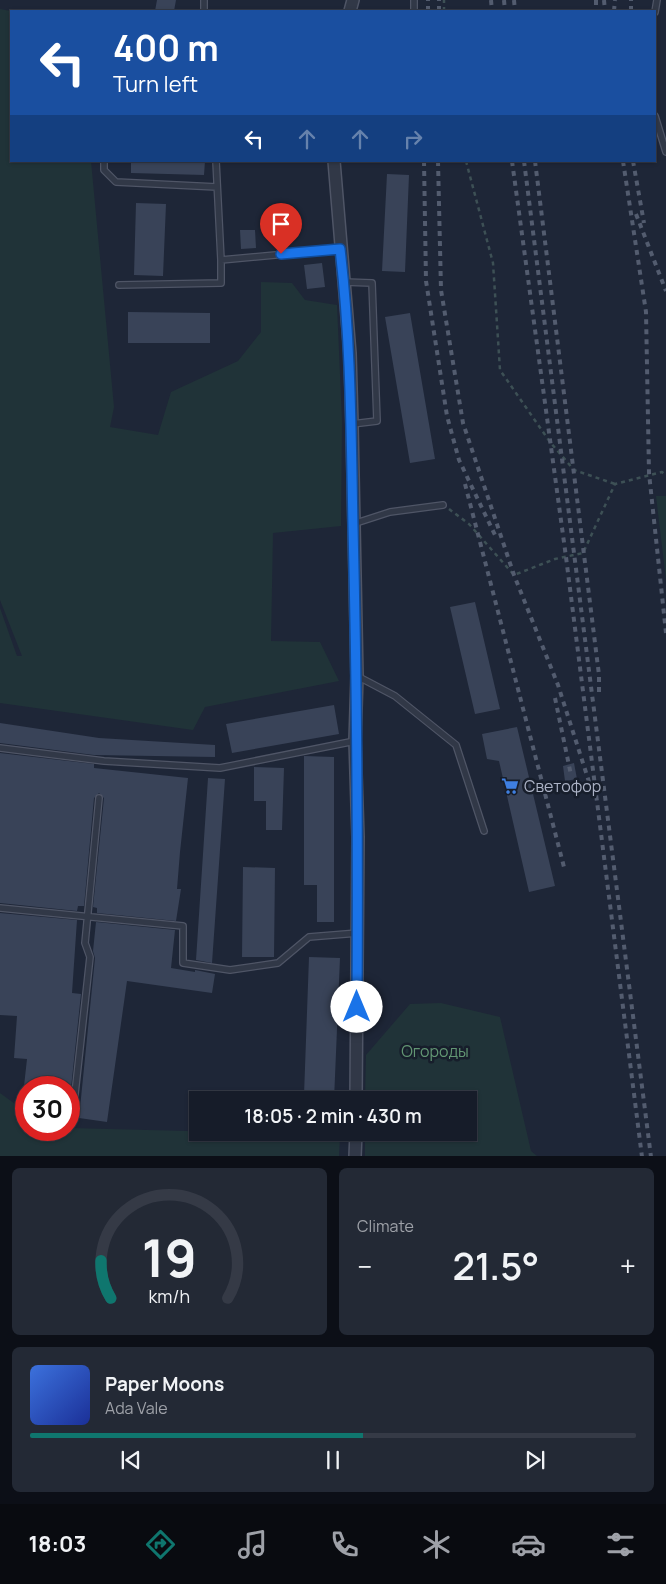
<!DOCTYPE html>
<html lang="en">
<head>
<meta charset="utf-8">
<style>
	:root { --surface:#161c29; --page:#232935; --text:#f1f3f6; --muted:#9ea1a8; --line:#353a46; --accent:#0f766e }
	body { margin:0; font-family:Manrope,sans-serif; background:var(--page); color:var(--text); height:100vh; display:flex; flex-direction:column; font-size:19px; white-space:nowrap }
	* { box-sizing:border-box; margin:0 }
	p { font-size:16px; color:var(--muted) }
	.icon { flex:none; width:28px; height:28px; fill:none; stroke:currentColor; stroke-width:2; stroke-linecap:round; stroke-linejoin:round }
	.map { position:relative; height:1156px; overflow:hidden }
	.side { display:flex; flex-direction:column; gap:12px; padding:12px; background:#0c0f17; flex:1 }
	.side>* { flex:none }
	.hud { position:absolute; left:10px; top:10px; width:646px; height:152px; border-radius:0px; box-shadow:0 1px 4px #0004,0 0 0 1px var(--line); background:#1a4fa0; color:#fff; overflow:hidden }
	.speed { position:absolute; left:15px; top:1076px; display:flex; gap:10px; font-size:25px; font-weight:700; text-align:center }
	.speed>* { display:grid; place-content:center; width:65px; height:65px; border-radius:50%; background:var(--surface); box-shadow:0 1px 4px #0004,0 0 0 1px var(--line); line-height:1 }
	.speed .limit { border:8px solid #d22; background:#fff; color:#111 }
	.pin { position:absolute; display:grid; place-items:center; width:42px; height:42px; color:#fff; margin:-51px -21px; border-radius:50% 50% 50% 0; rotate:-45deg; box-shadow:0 0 5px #0007 }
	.pin .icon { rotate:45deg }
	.me { position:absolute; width:55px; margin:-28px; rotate:0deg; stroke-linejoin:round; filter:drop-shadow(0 0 4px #0008) }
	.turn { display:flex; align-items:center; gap:18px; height:105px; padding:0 20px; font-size:22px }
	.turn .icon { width:65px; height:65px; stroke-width:2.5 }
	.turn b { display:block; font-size:35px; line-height:42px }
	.lanes { display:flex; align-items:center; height:48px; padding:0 20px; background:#0003; justify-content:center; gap:25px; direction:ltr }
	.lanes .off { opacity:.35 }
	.big { font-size:38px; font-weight:600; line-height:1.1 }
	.side .widget { flex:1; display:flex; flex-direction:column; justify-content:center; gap:8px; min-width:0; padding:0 18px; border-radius:8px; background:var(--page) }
	.side .dial { align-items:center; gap:0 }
	.dial svg { height:130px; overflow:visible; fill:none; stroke:var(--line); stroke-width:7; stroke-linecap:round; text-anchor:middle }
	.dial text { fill:var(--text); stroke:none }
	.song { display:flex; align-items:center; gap:15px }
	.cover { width:60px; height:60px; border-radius:8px; background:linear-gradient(135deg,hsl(220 70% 55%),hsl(230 70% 35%)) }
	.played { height:5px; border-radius:2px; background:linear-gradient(90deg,var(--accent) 55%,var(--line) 55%) }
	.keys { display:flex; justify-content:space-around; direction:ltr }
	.heat { display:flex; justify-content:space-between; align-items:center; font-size:28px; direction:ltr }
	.side .tiles { flex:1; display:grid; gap:12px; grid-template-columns:1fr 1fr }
	.widget:last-child { grid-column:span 2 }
	.trip { position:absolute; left:189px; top:1091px; width:288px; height:50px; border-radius:0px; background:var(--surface); box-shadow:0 1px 4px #0004,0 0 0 1px var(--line); font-weight:600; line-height:50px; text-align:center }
	.tabs { display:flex; height:80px; justify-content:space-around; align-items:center; background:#090b10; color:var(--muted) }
	.tabs .icon { width:35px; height:35px }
	.tabs .active { color:var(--accent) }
	.tabs b { font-size:22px; color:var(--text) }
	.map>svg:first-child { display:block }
	.green { fill:#203338 }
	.building { fill:#394358 }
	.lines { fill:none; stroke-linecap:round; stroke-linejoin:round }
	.service-casing { stroke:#4f5566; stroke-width:8 }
	.minor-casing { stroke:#4f5566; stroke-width:14 }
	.path { stroke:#3d5055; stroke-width:2.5; stroke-dasharray:4 4; stroke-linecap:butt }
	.service { stroke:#313847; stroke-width:5.5 }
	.minor { stroke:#313847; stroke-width:11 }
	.rail { stroke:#535c6f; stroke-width:4; stroke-dasharray:5 5; stroke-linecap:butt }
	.route-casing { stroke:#114b97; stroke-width:12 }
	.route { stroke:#1a73e8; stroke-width:9 }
	.labels { text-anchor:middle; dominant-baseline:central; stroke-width:5; stroke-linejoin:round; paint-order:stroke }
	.poi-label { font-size:16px; fill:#abb2c5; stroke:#171e2b; text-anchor:start }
	.park-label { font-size:16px; fill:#629673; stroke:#171e2b }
</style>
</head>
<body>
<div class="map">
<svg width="666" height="1157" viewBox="0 0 666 1157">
	<rect width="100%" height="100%" fill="#1e2637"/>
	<!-- green -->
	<path class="green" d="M 0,9 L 11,11 L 11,161 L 91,161 L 114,407 L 110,427 L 158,435 L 171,392 L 238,361 L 261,332 L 261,282 L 292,283 L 305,300 L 337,305 L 342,421 L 341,526 L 273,533 L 271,641 L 320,642 L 339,681 L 205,707 L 193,730 L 0,703 L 0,608 L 17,656 L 22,656 L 0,600 Z
		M 656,496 L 666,496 L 666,580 Z
		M 441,1003 L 500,1017 L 531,1151 L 537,1156 L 365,1156 L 365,1133 L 468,1132 L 468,1100 L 365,1100 L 366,1055 L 410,1004 Z
		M 0,1093 L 26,1112 L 26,1130 L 69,1130 L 69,1128 L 340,1135 L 339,1156 L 0,1156 Z"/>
	<!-- building -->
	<path class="building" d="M 157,0 L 176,0 L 174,11 L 155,11 Z
		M 131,161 L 205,161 L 204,175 L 131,173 Z
		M 387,174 L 409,175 L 405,272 L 382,271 Z
		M 136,203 L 166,204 L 163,276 L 134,275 Z
		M 240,230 L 255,230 L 256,248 L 241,249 Z
		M 322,263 L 325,287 L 307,289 L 304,265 Z
		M 128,312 L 210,313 L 210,343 L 128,343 Z
		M 410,313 L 435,459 L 410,463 L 385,317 Z
		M 475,602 L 500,709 L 475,714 L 450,607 Z
		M 334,705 L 339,734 L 232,753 L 226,724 Z
		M 0,723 L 99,738 L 215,745 L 215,757 L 94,755 L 0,743 Z
		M 517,727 L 555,886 L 529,892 L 499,761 L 487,759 L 482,734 Z
		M 0,753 L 94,764 L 94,768 L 188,778 L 180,852 L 177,889 L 181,889 L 176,921 L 97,913 L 97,908 L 93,907 L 104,798 L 99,793 L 94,798 L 84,906 L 78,906 L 77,911 L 0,903 Z
		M 304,756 L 334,757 L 334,922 L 317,922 L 317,885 L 304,885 Z
		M 574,763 L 577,779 L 565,781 L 563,766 Z
		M 254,767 L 284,768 L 282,830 L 266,830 L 266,801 L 254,801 Z
		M 208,778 L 225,779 L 212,963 L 196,960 Z
		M 243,867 L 275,868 L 274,957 L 242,957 Z
		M 0,913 L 77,920 L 72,993 L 81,994 L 71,1088 L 24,1086 L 27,1059 L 14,1058 L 17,1016 L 0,1015 Z
		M 96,922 L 175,930 L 171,968 L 195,972 L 195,970 L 215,974 L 212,993 L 127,981 L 107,1122 L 79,1118 L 95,958 L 93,951 Z
		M 309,957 L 340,958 L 334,1100 L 318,1100 L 319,1096 L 304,1095 Z"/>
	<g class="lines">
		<!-- service casing -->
		<g class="service-casing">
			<path id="service" d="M 204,11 L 204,0
				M 414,11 L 414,0
				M 655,12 L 657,0
				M 655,116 L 666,152
				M 104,161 L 104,170 L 116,182 L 217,187
				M 216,161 L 221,260 L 340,249
				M 344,282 L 372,283 L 377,421 L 352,424
				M 119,285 L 221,283 L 221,260
				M 353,524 L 390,512 L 443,505
				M 357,676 L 395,696 L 456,745 L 484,831
				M 0,748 L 104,761 L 220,768 L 355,741
				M 0,908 L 183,926 L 183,963 L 230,970 L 278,963 L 309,937 L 358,933
				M 74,1103 L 90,957 L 85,943 L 99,798"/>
		</g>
		<!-- minor casing -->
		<g class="minor-casing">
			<path id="minor" d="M 350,11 L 353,0
				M 334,161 L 350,353 L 352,424 L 357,676 L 355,741 L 358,837 L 356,1100
				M 355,1157 L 356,1132"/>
		</g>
		<!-- path -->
		<path class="path" d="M 444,11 L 444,0
			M 466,161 L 493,263 L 500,370 L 550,442 L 574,470 L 615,484
			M 449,509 L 469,524 L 514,575 L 555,559 L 583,553 L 615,484 L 662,472 L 666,476"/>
		<!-- service -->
		<use href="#service" class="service"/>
		<!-- minor -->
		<use href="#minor" class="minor"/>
		<!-- rail -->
		<path class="rail" d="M 491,0 L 492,11
			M 504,0 L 505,11
			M 514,0 L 515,11
			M 596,0 L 596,11
			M 604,0 L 605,11
			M 428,11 L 428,0
			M 439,11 L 439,0
			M 614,11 L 615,0
			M 631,11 L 631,0
			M 424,161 L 426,281 L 447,416 L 459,460 L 495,535
			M 438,161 L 441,290 L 463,423 L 514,575 L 558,685 L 590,785
			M 512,161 L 566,557 L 642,1157
			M 524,161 L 651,1157
			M 535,161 L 599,675 L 599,692
			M 623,161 L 646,312 L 649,473 L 666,633
			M 633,161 L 644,223
			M 636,214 L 666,291
			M 465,484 L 565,871
			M 555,698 L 571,775"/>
	</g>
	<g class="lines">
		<!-- route casing -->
		<g class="route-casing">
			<path id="route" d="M 281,254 L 340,249 C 351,341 351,434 353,527 C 357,687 358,847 357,1007"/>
		</g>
		<!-- route -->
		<use href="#route" class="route"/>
	</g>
	<!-- icons -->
	<defs>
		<g id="supermarket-bare" transform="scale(1.35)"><path d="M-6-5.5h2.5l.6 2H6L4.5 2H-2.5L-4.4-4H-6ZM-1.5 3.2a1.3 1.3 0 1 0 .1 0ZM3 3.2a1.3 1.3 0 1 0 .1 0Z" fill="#3f7fe0" stroke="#171e2b" stroke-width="2.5" paint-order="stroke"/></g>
	</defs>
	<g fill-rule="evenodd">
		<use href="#supermarket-bare" x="510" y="786"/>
	</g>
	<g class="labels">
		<!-- poi labels -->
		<g class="poi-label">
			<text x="524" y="786">Светофор</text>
		</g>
		<!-- park labels -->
		<g class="park-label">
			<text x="435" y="1051">Огороды</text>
		</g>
	</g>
</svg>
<div class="speed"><div class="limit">30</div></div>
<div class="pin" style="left:281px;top:254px;background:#d93025"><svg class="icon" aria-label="arrive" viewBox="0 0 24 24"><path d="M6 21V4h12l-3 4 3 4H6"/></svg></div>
<svg class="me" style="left:357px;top:1007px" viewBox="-20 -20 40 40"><circle r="19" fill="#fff"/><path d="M0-13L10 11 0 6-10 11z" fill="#1a73e8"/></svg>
<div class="trip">18:05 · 2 min · 430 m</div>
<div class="hud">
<div class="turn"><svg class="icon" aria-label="left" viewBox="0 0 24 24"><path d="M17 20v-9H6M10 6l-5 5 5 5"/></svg><div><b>400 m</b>Turn left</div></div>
<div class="lanes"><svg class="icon" aria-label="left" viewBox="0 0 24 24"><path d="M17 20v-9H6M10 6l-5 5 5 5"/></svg><svg class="icon off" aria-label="ahead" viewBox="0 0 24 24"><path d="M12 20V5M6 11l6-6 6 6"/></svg><svg class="icon off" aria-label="ahead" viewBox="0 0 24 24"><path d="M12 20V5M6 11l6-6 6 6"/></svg><svg class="icon off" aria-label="right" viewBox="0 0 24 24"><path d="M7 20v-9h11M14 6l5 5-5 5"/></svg></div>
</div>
</div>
<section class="side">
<div class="tiles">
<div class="widget dial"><svg viewBox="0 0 100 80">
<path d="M14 69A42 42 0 1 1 86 69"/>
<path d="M14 69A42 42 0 0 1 8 46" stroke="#0f766e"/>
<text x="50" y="56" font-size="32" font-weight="700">19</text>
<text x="50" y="72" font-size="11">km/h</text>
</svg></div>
<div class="widget"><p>Climate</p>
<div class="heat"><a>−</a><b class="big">21.5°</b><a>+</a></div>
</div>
<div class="widget">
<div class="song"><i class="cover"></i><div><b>Paper Moons</b><p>Ada Vale</p></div></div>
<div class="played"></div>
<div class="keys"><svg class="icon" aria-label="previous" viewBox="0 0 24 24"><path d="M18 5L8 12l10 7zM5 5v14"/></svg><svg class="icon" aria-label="pause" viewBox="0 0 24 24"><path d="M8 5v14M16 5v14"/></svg><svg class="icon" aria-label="next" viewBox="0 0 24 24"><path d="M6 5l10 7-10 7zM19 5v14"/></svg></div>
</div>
</div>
</section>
<nav class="tabs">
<b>18:03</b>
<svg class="icon active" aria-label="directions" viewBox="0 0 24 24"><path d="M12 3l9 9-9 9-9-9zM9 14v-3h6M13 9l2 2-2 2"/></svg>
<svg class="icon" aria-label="music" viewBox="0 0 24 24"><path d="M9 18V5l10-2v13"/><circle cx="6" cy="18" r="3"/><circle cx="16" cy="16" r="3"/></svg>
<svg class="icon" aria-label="phone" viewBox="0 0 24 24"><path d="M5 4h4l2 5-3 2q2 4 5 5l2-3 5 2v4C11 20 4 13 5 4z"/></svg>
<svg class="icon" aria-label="climate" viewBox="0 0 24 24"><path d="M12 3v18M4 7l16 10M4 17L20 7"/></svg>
<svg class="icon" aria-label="car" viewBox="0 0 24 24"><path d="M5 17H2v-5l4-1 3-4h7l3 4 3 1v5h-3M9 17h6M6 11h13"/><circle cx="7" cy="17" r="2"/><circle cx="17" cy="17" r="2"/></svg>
<svg class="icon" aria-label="filters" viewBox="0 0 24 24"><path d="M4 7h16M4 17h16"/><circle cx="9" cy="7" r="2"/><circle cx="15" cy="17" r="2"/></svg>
</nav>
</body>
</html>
